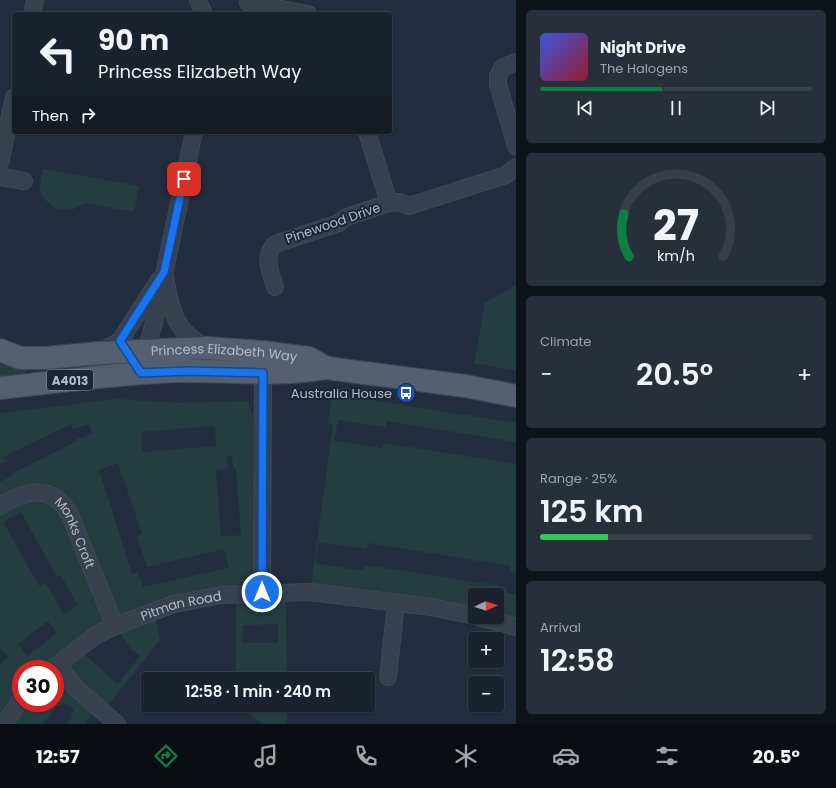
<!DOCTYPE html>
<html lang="en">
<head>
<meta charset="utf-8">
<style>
	:root { --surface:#1a222f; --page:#272f3b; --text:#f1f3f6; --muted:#9fa4aa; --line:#383f4b; --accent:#0b8043 }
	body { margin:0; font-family:Poppins,sans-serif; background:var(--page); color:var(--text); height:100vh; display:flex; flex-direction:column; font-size:15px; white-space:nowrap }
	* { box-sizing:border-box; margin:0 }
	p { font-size:13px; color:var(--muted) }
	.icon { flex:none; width:22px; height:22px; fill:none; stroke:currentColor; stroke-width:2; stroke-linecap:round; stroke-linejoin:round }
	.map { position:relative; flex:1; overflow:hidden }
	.side { display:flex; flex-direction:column; gap:10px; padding:10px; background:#0e131a; width:320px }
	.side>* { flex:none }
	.hud { position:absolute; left:12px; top:12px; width:380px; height:122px; border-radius:4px; box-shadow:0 1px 3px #0004,0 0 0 1px var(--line); background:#1a222f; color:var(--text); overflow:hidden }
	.needle { width:26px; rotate:86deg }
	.buttons { position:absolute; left:468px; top:588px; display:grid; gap:8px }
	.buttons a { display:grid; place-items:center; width:36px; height:36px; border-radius:4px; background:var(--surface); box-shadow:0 1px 3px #0004,0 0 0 1px var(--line); font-size:20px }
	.speed { position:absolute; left:12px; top:660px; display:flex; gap:8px; font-size:20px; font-weight:700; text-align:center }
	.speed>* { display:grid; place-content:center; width:52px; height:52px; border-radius:50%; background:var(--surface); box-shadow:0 1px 3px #0004,0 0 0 1px var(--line); line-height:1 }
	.speed .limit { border:6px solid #d22; background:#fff; color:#111 }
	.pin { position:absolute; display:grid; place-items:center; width:34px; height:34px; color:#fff; margin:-17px; border-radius:8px; box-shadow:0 2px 6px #0006 }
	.me { position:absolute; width:44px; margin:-22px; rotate:0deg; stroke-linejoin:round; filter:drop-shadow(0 0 3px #0008) }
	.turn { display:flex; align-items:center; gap:14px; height:84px; padding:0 20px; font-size:18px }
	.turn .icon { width:52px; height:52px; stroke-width:2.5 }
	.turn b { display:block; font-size:28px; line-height:34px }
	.then { display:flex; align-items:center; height:38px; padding:0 20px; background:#0003; gap:8px; font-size:15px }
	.big { font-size:30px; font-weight:600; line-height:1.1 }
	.side .card { flex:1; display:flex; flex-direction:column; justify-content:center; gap:6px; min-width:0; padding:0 14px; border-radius:6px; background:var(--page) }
	.side .dial { align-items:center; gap:0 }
	.dial svg { height:104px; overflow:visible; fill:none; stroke:var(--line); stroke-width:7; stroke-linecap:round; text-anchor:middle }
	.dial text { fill:var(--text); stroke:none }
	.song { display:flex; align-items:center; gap:12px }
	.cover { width:48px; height:48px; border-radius:6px; background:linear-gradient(135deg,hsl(230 70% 55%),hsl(350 70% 35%)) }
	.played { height:4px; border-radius:2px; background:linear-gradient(90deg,var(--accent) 45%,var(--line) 45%) }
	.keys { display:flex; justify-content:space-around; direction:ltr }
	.heat { display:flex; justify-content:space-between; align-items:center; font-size:22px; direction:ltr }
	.charge { height:6px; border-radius:3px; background:linear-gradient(90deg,#34c759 25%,var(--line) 0) }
	.trip { position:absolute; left:141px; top:672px; width:234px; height:40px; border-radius:4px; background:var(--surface); box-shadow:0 1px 3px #0004,0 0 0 1px var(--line); font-weight:600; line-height:40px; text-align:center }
	.dock { display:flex; height:64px; justify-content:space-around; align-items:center; background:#0a0e13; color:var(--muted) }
	.dock .icon { width:28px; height:28px }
	.dock .on { color:var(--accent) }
	.dock b { font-size:18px; color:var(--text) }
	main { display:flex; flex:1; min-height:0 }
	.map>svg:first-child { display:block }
	.green { fill:#243d40; fill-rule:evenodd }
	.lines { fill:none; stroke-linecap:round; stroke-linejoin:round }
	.street-casing { stroke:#3f4958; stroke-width:18 }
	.primary-casing { stroke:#3f4958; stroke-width:24 }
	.street { stroke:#36404f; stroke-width:16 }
	.primary { stroke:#545f6f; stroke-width:22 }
	.route-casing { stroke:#114b97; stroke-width:10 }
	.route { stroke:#1a73e8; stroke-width:7 }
	.labels { text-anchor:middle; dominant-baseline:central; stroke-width:4; stroke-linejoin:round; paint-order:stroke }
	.shield { fill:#1b2534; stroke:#858e9d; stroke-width:1 }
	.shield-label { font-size:12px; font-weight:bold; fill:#b2bbca }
	.street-label { font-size:13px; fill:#b2bbca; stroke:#1b2534 }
	.poi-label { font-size:13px; fill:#b2bbca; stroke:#1b2534; text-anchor:end }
</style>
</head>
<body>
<main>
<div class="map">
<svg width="516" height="724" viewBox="0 0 516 724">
	<rect width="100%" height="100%" fill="#222e3f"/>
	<!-- green -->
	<path class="green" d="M 43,169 L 139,186 L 134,212 L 85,203 L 72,210 L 57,209 L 46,201 L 39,190 Z
		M 516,285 L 516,371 L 474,363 L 485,303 Z
		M 3,361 L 27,367 L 26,374 L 0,377 L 0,366 Z
		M 332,397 L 358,398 L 516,423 L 516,442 L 387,421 L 386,427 L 338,420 L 334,441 L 382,448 L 384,443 L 516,464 L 516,573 L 510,572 L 510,566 L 368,543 L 367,549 L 319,542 L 315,563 L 363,571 L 365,565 L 507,587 L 506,593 L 516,595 L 516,627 L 497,617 L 497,595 L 475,595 L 475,616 L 310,592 L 333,425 L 328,424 Z
		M 117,399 L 178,403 L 247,401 L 253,416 L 262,592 L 286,592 L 287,679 L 236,679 L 236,594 L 154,611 L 160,640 L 103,712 L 97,707 L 85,724 L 67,724 L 73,716 L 70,715 L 74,710 L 64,702 L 60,707 L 58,705 L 43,724 L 0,724 L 0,666 L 8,656 L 0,648 L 0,482 L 12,476 L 11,474 L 77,441 L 77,439 L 92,434 L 89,424 L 73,429 L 71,424 L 3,457 L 5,462 L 0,464 L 0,413 ZM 215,426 L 216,446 L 142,452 L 141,432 ZM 227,456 L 232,456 L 233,468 L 236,469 L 241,535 L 221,537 L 216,470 L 228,468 ZM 118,463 L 142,534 L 137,536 L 147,567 L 224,549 L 229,568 L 143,587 L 138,573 L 132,574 L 99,470 ZM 21,512 L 57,577 L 61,575 L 78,606 L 63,614 L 46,583 L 39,586 L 3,522 ZM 48,621 L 57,633 L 27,656 L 18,644 ZM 278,624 L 278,643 L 243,643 L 243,625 ZM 115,626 L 131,649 L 140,656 L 118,684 L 77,648 ZM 21,669 L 55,669 L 55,703 L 21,703 Z
		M 236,705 L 287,705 L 287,724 L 263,724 Z"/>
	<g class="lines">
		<!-- street casing -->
		<g class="street-casing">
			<g id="street">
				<path d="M 198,0 L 204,14"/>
				<path d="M 248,3 L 308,14"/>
				<path d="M 32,14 L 35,0"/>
				<path d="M 516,62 L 502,68 L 498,76 L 498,85 L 516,146"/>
				<path d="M 367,132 L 389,203 L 399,202 L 409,206 L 506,175 L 516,167"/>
				<path d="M 0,163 L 14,97"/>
				<path d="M 0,177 L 24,181"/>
				<path d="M 165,277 C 172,312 173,330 207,348"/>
				<path d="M 275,287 C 270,271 263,257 275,244 L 339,223 L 344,218 L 389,203"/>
				<path d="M 100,352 L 120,341 L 159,280"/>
				<path d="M 144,361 L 154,322 L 194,132"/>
				<path id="s1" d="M 0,506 C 26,489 53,484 70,515 L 115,626"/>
				<path d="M 262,593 L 263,373"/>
				<path d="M 478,617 L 516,627"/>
				<path d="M 57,665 L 77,689 L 117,724"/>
				<path id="s2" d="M 52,669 L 96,635 L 115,626 L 174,604 L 222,595 L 310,592 L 431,607 L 475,616"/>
				<path d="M 388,677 L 396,603"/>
				<path d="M 4,724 L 21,699"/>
			</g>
		</g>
		<!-- primary casing -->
		<g class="primary-casing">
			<g id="primary">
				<path id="s3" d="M 0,350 L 20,358 L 46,358 L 99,353 L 207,348 L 262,352 L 309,358 L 323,366"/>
				<path d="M 0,388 C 59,382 119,373 178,371 C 228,370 277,377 327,368 L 465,386 L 516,396"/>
			</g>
		</g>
		<!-- street -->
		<use href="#street" class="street"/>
		<!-- primary -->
		<use href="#primary" class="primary"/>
	</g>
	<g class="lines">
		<!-- route casing -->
		<g class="route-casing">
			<path id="route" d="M 184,179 L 164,272 L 120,341 L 141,373 L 188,371 L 263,373 L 262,592"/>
		</g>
		<!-- route -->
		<use href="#route" class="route"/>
	</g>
	<!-- icons -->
	<defs>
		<g id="bus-disc" transform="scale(1)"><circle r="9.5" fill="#1a4fb4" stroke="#1b2534"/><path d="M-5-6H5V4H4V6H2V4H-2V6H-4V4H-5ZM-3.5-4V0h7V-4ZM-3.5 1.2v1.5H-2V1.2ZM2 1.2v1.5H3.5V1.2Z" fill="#fff"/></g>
	</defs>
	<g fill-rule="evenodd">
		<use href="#bus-disc" x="406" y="393"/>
	</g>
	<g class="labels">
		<!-- shield labels -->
		<rect class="shield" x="47" y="370" width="46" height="20" rx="3"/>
		<g class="shield-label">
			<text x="70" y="380">A4013</text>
		</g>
		<!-- street labels -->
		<g class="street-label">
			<text transform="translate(333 223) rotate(-19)">Pinewood Drive</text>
			<text stroke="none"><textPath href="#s3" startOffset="226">Princess Elizabeth Way</textPath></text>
			<text stroke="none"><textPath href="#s1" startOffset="100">Monks Croft</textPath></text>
			<text stroke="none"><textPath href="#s2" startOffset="146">Pitman Road</textPath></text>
		</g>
		<!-- poi labels -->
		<g class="poi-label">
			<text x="392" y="393">Australia House</text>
		</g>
	</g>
</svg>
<div class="buttons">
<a><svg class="needle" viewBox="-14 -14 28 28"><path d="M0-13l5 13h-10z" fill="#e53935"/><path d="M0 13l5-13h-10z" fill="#9fa4aa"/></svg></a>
<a>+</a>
<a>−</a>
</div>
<div class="speed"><div class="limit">30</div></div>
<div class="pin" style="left:184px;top:179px;background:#d93025"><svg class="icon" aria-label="arrive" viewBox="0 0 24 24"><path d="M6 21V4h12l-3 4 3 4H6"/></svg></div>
<svg class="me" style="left:262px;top:592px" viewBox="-20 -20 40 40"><circle r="17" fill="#1a73e8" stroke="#fff" stroke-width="3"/><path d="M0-11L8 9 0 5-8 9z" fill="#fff"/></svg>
<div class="trip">12:58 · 1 min · 240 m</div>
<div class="hud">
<div class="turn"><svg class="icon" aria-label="left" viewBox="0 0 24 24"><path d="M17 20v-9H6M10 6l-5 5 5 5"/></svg><div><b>90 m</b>Princess Elizabeth Way</div></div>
<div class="then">Then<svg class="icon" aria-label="right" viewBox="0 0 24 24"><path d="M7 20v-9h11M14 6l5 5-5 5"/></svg></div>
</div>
</div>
<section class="side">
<div class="card">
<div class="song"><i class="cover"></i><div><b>Night Drive</b><p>The Halogens</p></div></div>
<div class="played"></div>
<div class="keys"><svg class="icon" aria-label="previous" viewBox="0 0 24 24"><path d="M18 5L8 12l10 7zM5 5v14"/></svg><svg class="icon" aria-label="pause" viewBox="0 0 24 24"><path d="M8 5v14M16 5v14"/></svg><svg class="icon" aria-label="next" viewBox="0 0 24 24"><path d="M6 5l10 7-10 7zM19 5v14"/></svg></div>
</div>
<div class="card dial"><svg viewBox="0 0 100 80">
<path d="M14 69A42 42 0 1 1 86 69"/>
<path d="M14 69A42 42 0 0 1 10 36" stroke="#0b8043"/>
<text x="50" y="56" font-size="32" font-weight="700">27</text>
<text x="50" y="72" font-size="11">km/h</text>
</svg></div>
<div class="card"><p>Climate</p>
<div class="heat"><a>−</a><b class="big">20.5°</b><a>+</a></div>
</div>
<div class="card"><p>Range · 25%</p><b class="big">125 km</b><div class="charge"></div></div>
<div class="card"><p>Arrival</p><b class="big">12:58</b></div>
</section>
</main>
<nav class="dock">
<b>12:57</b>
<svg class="icon on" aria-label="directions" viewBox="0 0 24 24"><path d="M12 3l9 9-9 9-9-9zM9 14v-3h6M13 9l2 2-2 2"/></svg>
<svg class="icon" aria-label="music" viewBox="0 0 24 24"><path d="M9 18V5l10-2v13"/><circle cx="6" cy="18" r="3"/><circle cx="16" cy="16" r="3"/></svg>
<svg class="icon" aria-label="phone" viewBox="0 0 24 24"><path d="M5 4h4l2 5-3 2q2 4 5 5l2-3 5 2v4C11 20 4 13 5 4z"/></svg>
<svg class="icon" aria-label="climate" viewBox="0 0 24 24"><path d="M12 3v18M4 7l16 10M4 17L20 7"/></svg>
<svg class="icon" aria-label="car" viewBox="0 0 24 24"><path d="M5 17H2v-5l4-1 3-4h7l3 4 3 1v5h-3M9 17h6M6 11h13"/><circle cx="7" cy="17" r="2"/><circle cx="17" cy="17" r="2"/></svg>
<svg class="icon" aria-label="filters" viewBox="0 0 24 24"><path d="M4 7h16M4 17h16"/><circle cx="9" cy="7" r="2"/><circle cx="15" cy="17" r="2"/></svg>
<b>20.5°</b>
</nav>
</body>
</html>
